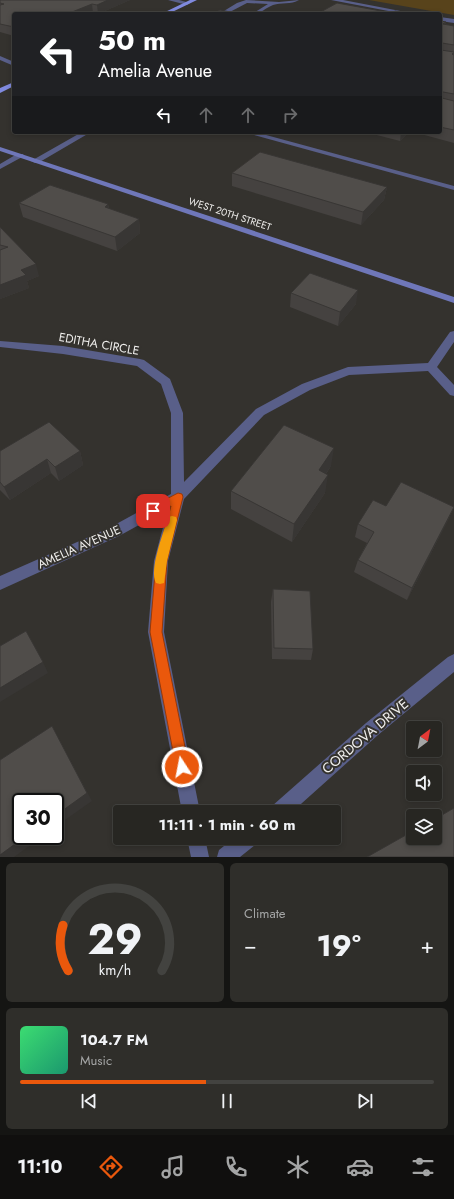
<!DOCTYPE html>
<html lang="en">
<head>
<meta charset="utf-8">
<style>
	:root { --surface:#272622; --page:#2f2e2a; --text:#f1f3f6; --muted:#a4a5a5; --line:#434340; --accent:#ea580c }
	body { margin:0; font-family:Jost,sans-serif; background:var(--page); color:var(--text); height:100vh; display:flex; flex-direction:column; font-size:15px; white-space:nowrap }
	* { box-sizing:border-box; margin:0 }
	p { font-size:13px; color:var(--muted) }
	.icon { flex:none; width:22px; height:22px; fill:none; stroke:currentColor; stroke-width:2; stroke-linecap:round; stroke-linejoin:round }
	.map { position:relative; height:857px; overflow:hidden }
	.drawer { display:flex; flex-direction:column; gap:6px; padding:6px; background:#151513; flex:1 }
	.drawer>* { flex:none }
	.top-card { position:absolute; left:12px; top:12px; width:430px; height:122px; border-radius:4px; box-shadow:0 2px 6px #0003,0 0 0 1px var(--line); background:#202124; color:#fff; overflow:hidden }
	.needle { width:26px; rotate:32deg }
	.buttons { position:absolute; left:406px; top:721px; display:grid; gap:8px }
	.buttons a { display:grid; place-items:center; width:36px; height:36px; border-radius:4px; background:var(--surface); box-shadow:0 2px 6px #0003,0 0 0 1px var(--line); font-size:20px }
	.speed { position:absolute; left:12px; top:793px; display:flex; gap:8px; font-size:20px; font-weight:700; text-align:center }
	.speed>* { display:grid; place-content:center; width:52px; height:52px; border-radius:50%; background:var(--surface); box-shadow:0 2px 6px #0003,0 0 0 1px var(--line); line-height:1 }
	.speed .limit { border:2px solid #111; border-radius:6px; background:#fff; color:#111 }
	.pin { position:absolute; display:grid; place-items:center; width:34px; height:34px; color:#fff; margin:-17px; border-radius:8px; box-shadow:0 2px 6px #0006 }
	.me { position:absolute; width:44px; margin:-22px; rotate:349deg; stroke-linejoin:round; filter:drop-shadow(0 0 3px #0008) }
	.turn { display:flex; align-items:center; gap:14px; height:84px; padding:0 20px; font-size:18px }
	.turn .icon { width:52px; height:52px; stroke-width:2.5 }
	.turn b { display:block; font-size:28px; line-height:34px }
	.lanes { display:flex; align-items:center; height:38px; padding:0 20px; background:#0003; justify-content:center; gap:20px; direction:ltr }
	.lanes .off { opacity:.35 }
	.big { font-size:30px; font-weight:700; line-height:1.1 }
	.drawer .card { flex:1; display:flex; flex-direction:column; justify-content:center; gap:6px; min-width:0; padding:0 14px; border-radius:6px; background:var(--page) }
	.drawer .dial { align-items:center; gap:0 }
	.dial svg { height:104px; overflow:visible; fill:none; stroke:var(--line); stroke-width:7; stroke-linecap:round; text-anchor:middle }
	.dial text { fill:var(--text); stroke:none }
	.song { display:flex; align-items:center; gap:12px }
	.cover { width:48px; height:48px; border-radius:6px; background:linear-gradient(135deg,hsl(140 70% 55%),hsl(160 70% 35%)) }
	.played { height:4px; border-radius:2px; background:linear-gradient(90deg,var(--accent) 45%,var(--line) 45%) }
	.keys { display:flex; justify-content:space-around; direction:ltr }
	.heat { display:flex; justify-content:space-between; align-items:center; font-size:22px; direction:ltr }
	.drawer .tiles { flex:1; display:grid; gap:6px; grid-template-columns:1fr 1fr }
	.card:last-child { grid-column:span 2 }
	.trip { position:absolute; left:113px; top:805px; width:228px; height:40px; border-radius:4px; background:var(--surface); box-shadow:0 2px 6px #0003,0 0 0 1px var(--line); font-weight:700; line-height:40px; text-align:center }
	.dock { display:flex; height:64px; justify-content:space-around; align-items:center; background:#100f0e; color:var(--muted) }
	.dock .icon { width:28px; height:28px }
	.dock .current { color:var(--accent) }
	.dock b { font-size:18px; color:var(--text) }
	.map>svg:first-child { display:block }
	.green { fill:#58431b }
	.lines { fill:none; stroke-linecap:round; stroke-linejoin:round }
	.lane { fill:#595f89; fill-rule:evenodd }
	.street { fill:#595f89; fill-rule:evenodd }
	.secondary { fill:#6f77b9; fill-rule:evenodd }
	.primary { fill:#808ade; fill-rule:evenodd }
	.wall { fill:#454240 }
	.shaded-wall { fill:#383634 }
	.building { fill:#504d4a; stroke:#383634 }
	.route { fill:#ea580c; stroke:#983908 }
	.slow { fill:#f59e0b }
	.labels { text-anchor:middle; dominant-baseline:central; stroke-width:4; stroke-linejoin:round; paint-order:stroke }
	.far-street-label { font-size:10px; fill:#f0efed; stroke:#34322e }
	.street-label { font-size:12px; fill:#f0efed; stroke:#34322e }
	.near-street-label { font-size:14px; fill:#f0efed; stroke:#34322e }
</style>
</head>
<body>
<div class="map">
<svg width="454" height="857" viewBox="0 0 454 857">
	<rect width="100%" height="100%" fill="#34322e"/>
	<!-- green -->
	<path class="green" d="M 369,0 L 454,0 L 454,15 Z"/>
	<g class="lines">
		<!-- lane -->
		<path class="lane" d="M 168,0 L 179,0 L 190,3 L 187,5 Z
			M 246,0 L 279,2 L 299,0 C 291,5 281,2 273,5 C 265,8 261,14 252,14 L 268,4 L 247,3 L 226,14 L 219,14 L 237,3 Z
			M 0,56 L 14,62 L 14,66 L 0,60 Z
			M 82,132 L 91,132 L 38,163 L 35,163 L 31,161 Z
			M 243,132 L 255,132 L 454,186 L 454,190 Z
			M 17,154 L 23,154 L 24,156 L 0,169 L 0,164 Z"/>
		<!-- street -->
		<path class="street" d="M 331,0 L 343,0 L 416,14 L 404,14 Z
			M 440,17 L 454,19 L 454,23 L 440,21 Z
			M 454,331 L 454,342 L 437,367 L 454,385 L 454,396 L 450,395 L 428,371 L 349,375 L 310,390 L 264,415 L 184,499 L 168,561 L 164,632 L 200,812 L 182,812 L 148,632 L 154,561 L 168,509 L 119,536 L 0,590 L 0,576 L 109,528 L 171,494 L 171,413 L 161,384 L 137,366 L 63,354 L 0,347 L 0,341 L 63,346 L 140,359 L 144,360 L 170,379 L 183,413 L 184,482 L 256,409 L 302,384 L 348,367 L 428,363 L 450,332 Z
			M 454,654 L 454,672 L 378,735 L 292,812 L 269,812 L 272,806 L 366,723 L 448,657 Z
			M 187,838 L 205,838 L 209,857 L 191,857 Z
			M 234,838 L 257,838 L 255,845 L 240,857 L 217,857 L 219,850 Z"/>
		<!-- secondary -->
		<path class="secondary" d="M 0,147 L 454,297 L 454,303 L 0,151 Z"/>
		<!-- primary -->
		<path class="primary" d="M 190,0 L 197,0 L 168,14 L 161,14 Z
			M 14,82 L 14,86 L 0,93 L 0,88 Z"/>
	</g>
	<!-- wall -->
	<path class="wall" d="M 0,0 L 130,0 L 98,14 L 93,13 L 14,14 L 14,36 L 0,32 Z
		M 440,21 L 446,22 L 445,25 L 454,26 L 454,143 L 417,133 L 409,132 L 400,141 L 369,133 L 369,132 L 440,132 Z
		M 232,173 L 387,187 L 384,200 L 361,225 L 232,186 Z
		M 19,203 L 108,204 L 109,209 L 139,219 L 140,233 L 117,251 L 23,217 Z
		M 0,227 L 39,276 L 27,281 L 29,288 L 0,299 Z
		M 291,293 L 356,304 L 338,326 L 290,307 Z
		M 0,451 L 80,451 L 83,465 L 59,481 L 51,473 L 10,500 L 0,490 Z
		M 331,466 L 326,474 L 325,493 L 292,542 L 231,509 L 231,491 Z
		M 386,506 L 454,507 L 448,520 L 407,600 L 354,572 L 358,560 L 367,543 L 355,537 L 358,524 Z
		M 273,589 L 313,649 L 311,660 L 272,659 L 271,602 Z"/>
	<!-- shaded-wall -->
	<path class="shaded-wall" d="M 108,0 L 130,0 L 98,14 L 97,5 Z
		M 92,4 L 93,13 L 90,14 L 67,14 Z
		M 401,132 L 409,132 L 400,141 Z
		M 387,187 L 384,200 L 361,225 L 363,212 Z
		M 108,204 L 110,218 L 105,207 Z
		M 139,219 L 140,233 L 117,251 L 115,237 Z
		M 36,264 L 39,276 L 27,281 L 29,288 L 0,299 L 0,285 L 21,270 Z
		M 358,290 L 356,304 L 338,326 L 340,312 Z
		M 334,448 L 331,466 L 316,488 L 319,470 Z
		M 80,451 L 83,465 L 59,481 L 55,467 Z
		M 47,459 L 51,473 L 10,500 L 4,487 Z
		M 328,475 L 325,493 L 292,542 L 294,524 Z
		M 454,507 L 448,520 L 407,600 L 412,588 Z
		M 43,662 L 48,673 L 0,702 L 0,688 Z
		M 52,726 L 92,801 L 55,827 L 55,816 Z
		M 26,836 L 43,836 L 14,857 L 0,857 L 0,855 Z"/>
	<!-- building -->
	<path class="building" d="M 0,0 L 108,0 L 97,5 L 92,4 L 67,14 L 14,14 L 14,27 L 0,24 L 0,5 L 4,4 L 0,3 Z
		M 337,3 L 392,13 L 395,11 L 408,14 L 317,14 Z
		M 220,10 L 241,14 L 212,14 Z
		M 440,21 L 446,22 L 443,24 L 454,26 L 454,45 L 442,43 L 441,45 L 441,50 L 454,52 L 454,53 L 452,54 L 454,55 L 454,94 L 443,92 L 441,93 L 442,98 L 454,101 L 454,130 L 440,127 Z
		M 260,152 L 387,187 L 363,212 L 232,173 Z
		M 50,185 L 108,204 L 105,207 L 139,219 L 115,237 L 19,203 Z
		M 0,227 L 36,264 L 21,270 L 26,275 L 0,285 L 0,250 L 8,247 L 0,245 Z
		M 310,273 L 358,290 L 340,312 L 291,293 Z
		M 49,422 L 80,451 L 55,467 L 47,459 L 4,487 L 0,482 L 0,451 Z
		M 284,425 L 334,448 L 319,470 L 328,475 L 294,524 L 231,491 Z
		M 401,482 L 454,507 L 412,588 L 358,560 L 374,532 L 358,524 L 373,500 L 386,506 Z
		M 273,589 L 310,591 L 313,649 L 274,648 Z
		M 26,631 L 43,662 L 0,688 L 0,646 Z
		M 52,726 L 87,793 L 55,816 L 55,802 L 21,802 L 21,836 L 26,836 L 0,855 L 0,760 Z
		M 454,808 L 454,857 L 367,857 L 413,831 L 413,838 L 435,838 L 435,819 Z"/>
	<!-- route -->
	<path class="route" d="M 178,493 L 182,494 L 183,497 L 167,561 L 162,632 L 189,767 L 187,772 L 182,774 L 178,772 L 176,767 L 150,632 L 156,561 L 171,506 L 153,515 L 149,514 L 148,511 L 149,508 Z"/>
	<!-- slow -->
	<path class="slow" d="M 172,516 L 176,517 L 177,520 L 167,561 L 164,583 L 160,584 L 156,583 C 149,569 163,535 167,520 L 168,517 Z"/>
	<g class="labels">
		<!-- far-street labels -->
		<g class="far-street-label">
			<text transform="translate(230 214) rotate(18)">WEST 20TH STREET</text>
		</g>
		<!-- street labels -->
		<g class="street-label">
			<text transform="translate(99 344) rotate(10)">EDITHA CIRCLE</text>
			<text transform="translate(79 547) rotate(-24)">AMELIA AVENUE</text>
		</g>
		<!-- near-street labels -->
		<g class="near-street-label">
			<text transform="translate(365 736) rotate(-40)">CORDOVA DRIVE</text>
		</g>
	</g>
</svg>
<div class="buttons">
<a><svg class="needle" viewBox="-14 -14 28 28"><path d="M0-13l5 13h-10z" fill="#e53935"/><path d="M0 13l5-13h-10z" fill="#a4a5a5"/></svg></a>
<a><svg class="icon" aria-label="sound" viewBox="0 0 24 24"><path d="M4 9h4l5-4v14l-5-4H4zM17 9q2 3 0 6"/></svg></a>
<a><svg class="icon" aria-label="layers" viewBox="0 0 24 24"><path d="M12 4l9 5-9 5-9-5zM3 14l9 5 9-5"/></svg></a>
</div>
<div class="speed"><div class="limit">30</div></div>
<div class="pin" style="left:153px;top:511px;background:#d93025"><svg class="icon" aria-label="arrive" viewBox="0 0 24 24"><path d="M6 21V4h12l-3 4 3 4H6"/></svg></div>
<svg class="me" style="left:182px;top:767px" viewBox="-20 -20 40 40"><circle r="17" fill="#ea580c" stroke="#fff" stroke-width="3"/><path d="M0-11L8 9 0 5-8 9z" fill="#fff"/></svg>
<div class="trip">11:11 · 1 min · 60 m</div>
<div class="top-card">
<div class="turn"><svg class="icon" aria-label="left" viewBox="0 0 24 24"><path d="M17 20v-9H6M10 6l-5 5 5 5"/></svg><div><b>50 m</b>Amelia Avenue</div></div>
<div class="lanes"><svg class="icon" aria-label="left" viewBox="0 0 24 24"><path d="M17 20v-9H6M10 6l-5 5 5 5"/></svg><svg class="icon off" aria-label="ahead" viewBox="0 0 24 24"><path d="M12 20V5M6 11l6-6 6 6"/></svg><svg class="icon off" aria-label="ahead" viewBox="0 0 24 24"><path d="M12 20V5M6 11l6-6 6 6"/></svg><svg class="icon off" aria-label="right" viewBox="0 0 24 24"><path d="M7 20v-9h11M14 6l5 5-5 5"/></svg></div>
</div>
</div>
<section class="drawer">
<div class="tiles">
<div class="card dial"><svg viewBox="0 0 100 80">
<path d="M14 69A42 42 0 1 1 86 69"/>
<path d="M14 69A42 42 0 0 1 10 34" stroke="#ea580c"/>
<text x="50" y="56" font-size="32" font-weight="700">29</text>
<text x="50" y="72" font-size="11">km/h</text>
</svg></div>
<div class="card"><p>Climate</p>
<div class="heat"><a>−</a><b class="big">19°</b><a>+</a></div>
</div>
<div class="card">
<div class="song"><i class="cover"></i><div><b>104.7 FM</b><p>Music</p></div></div>
<div class="played"></div>
<div class="keys"><svg class="icon" aria-label="previous" viewBox="0 0 24 24"><path d="M18 5L8 12l10 7zM5 5v14"/></svg><svg class="icon" aria-label="pause" viewBox="0 0 24 24"><path d="M8 5v14M16 5v14"/></svg><svg class="icon" aria-label="next" viewBox="0 0 24 24"><path d="M6 5l10 7-10 7zM19 5v14"/></svg></div>
</div>
</div>
</section>
<nav class="dock">
<b>11:10</b>
<svg class="icon current" aria-label="directions" viewBox="0 0 24 24"><path d="M12 3l9 9-9 9-9-9zM9 14v-3h6M13 9l2 2-2 2"/></svg>
<svg class="icon" aria-label="music" viewBox="0 0 24 24"><path d="M9 18V5l10-2v13"/><circle cx="6" cy="18" r="3"/><circle cx="16" cy="16" r="3"/></svg>
<svg class="icon" aria-label="phone" viewBox="0 0 24 24"><path d="M5 4h4l2 5-3 2q2 4 5 5l2-3 5 2v4C11 20 4 13 5 4z"/></svg>
<svg class="icon" aria-label="climate" viewBox="0 0 24 24"><path d="M12 3v18M4 7l16 10M4 17L20 7"/></svg>
<svg class="icon" aria-label="car" viewBox="0 0 24 24"><path d="M5 17H2v-5l4-1 3-4h7l3 4 3 1v5h-3M9 17h6M6 11h13"/><circle cx="7" cy="17" r="2"/><circle cx="17" cy="17" r="2"/></svg>
<svg class="icon" aria-label="filters" viewBox="0 0 24 24"><path d="M4 7h16M4 17h16"/><circle cx="9" cy="7" r="2"/><circle cx="15" cy="17" r="2"/></svg>
</nav>
</body>
</html>
